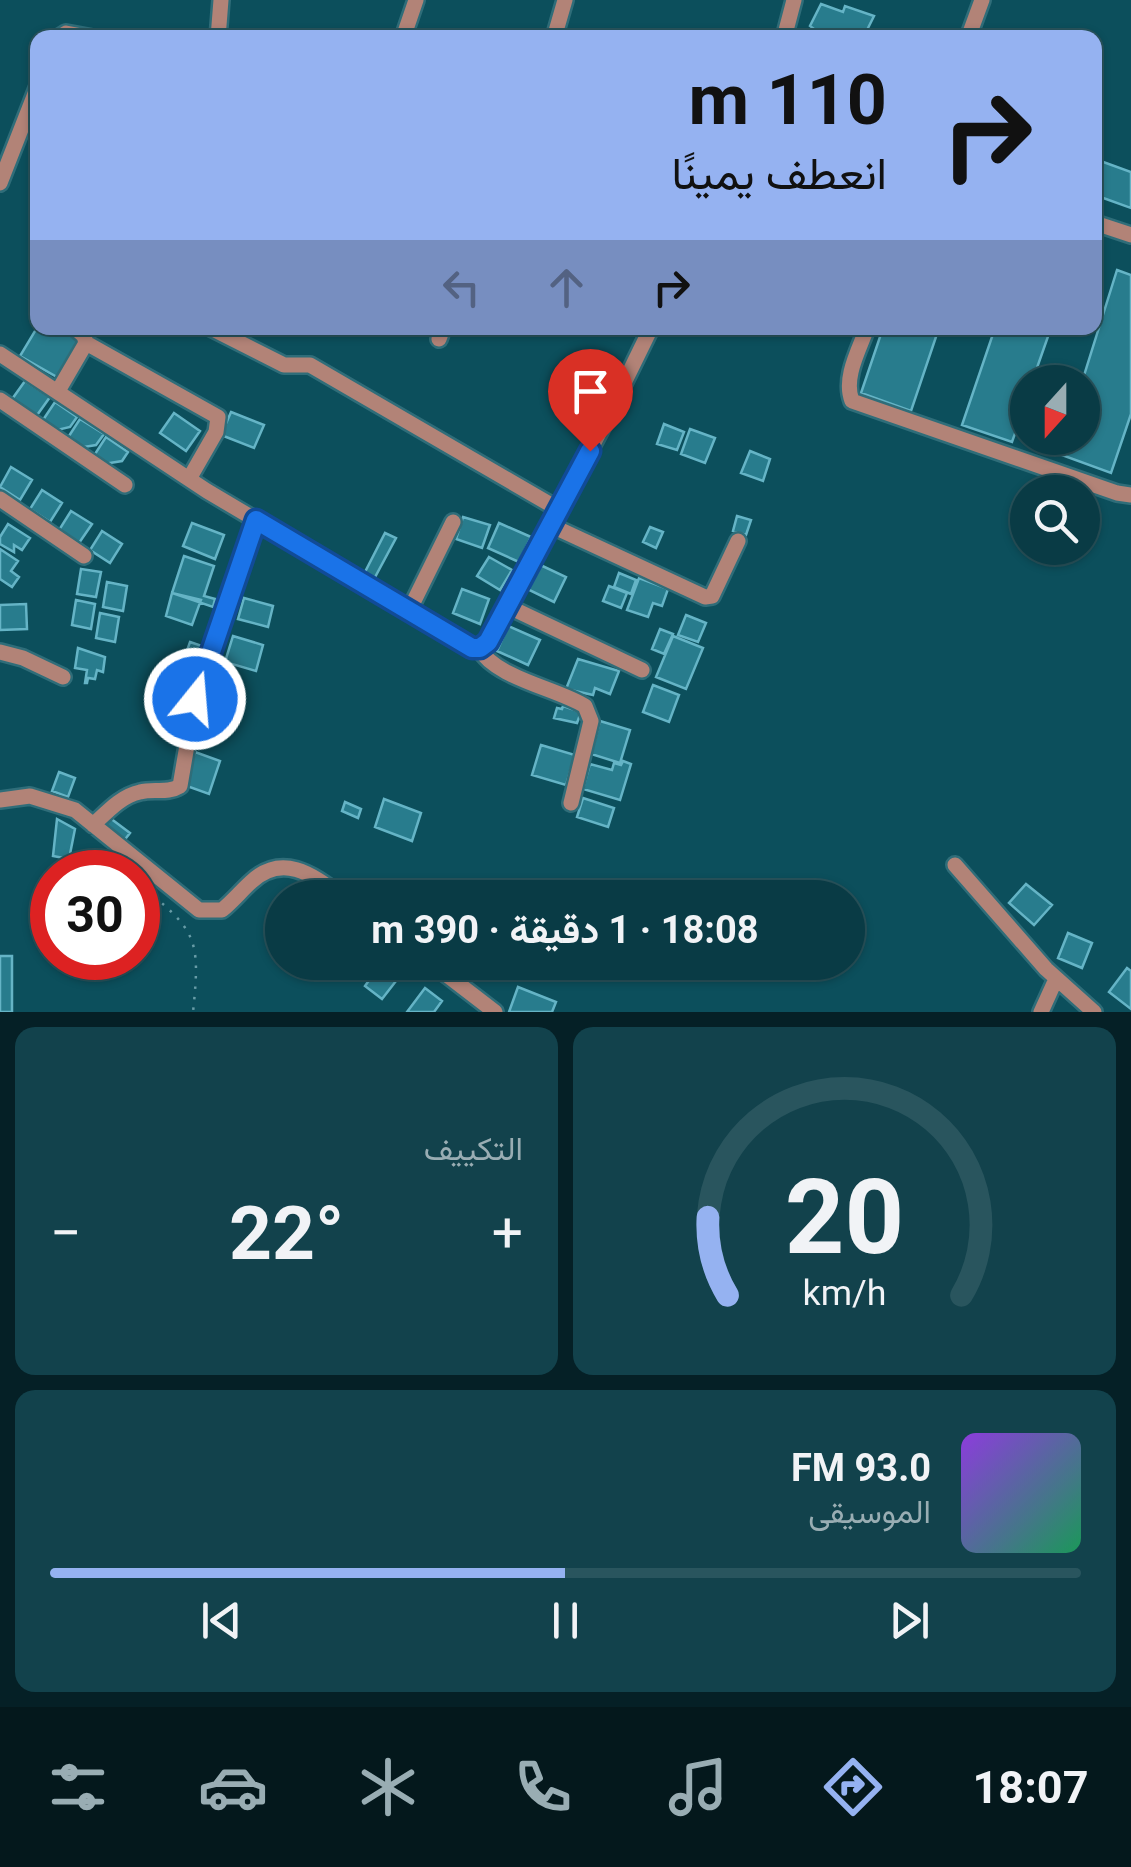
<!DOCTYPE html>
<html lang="ar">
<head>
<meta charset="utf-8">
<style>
	:root { --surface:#093b45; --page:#12424c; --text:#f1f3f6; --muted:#99adb3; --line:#29555e; --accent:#95b2f1 }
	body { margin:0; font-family:Roboto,Vazirmatn,sans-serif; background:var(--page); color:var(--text); direction:rtl; height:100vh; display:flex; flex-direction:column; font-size:38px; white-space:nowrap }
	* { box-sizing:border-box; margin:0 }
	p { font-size:32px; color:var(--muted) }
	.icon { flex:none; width:55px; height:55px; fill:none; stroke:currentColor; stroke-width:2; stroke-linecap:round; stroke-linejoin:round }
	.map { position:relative; height:1012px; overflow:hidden; direction:ltr }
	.drawer { display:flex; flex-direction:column; gap:15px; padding:15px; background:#052026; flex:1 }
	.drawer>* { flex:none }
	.guide { position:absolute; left:30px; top:30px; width:1072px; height:305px; border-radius:20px; box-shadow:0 2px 8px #0004,0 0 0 2px var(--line); direction:rtl; background:#95b2f1; color:#111; overflow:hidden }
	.needle { width:65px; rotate:201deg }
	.tools { position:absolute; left:1010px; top:365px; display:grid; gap:20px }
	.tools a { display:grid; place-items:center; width:90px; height:90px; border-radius:50%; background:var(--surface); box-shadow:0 2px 8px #0004,0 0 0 2px var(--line); font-size:50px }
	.speed { position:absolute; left:30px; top:850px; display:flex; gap:20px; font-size:50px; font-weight:700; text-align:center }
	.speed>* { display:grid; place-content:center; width:130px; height:130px; border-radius:50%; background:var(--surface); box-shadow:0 2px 8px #0004,0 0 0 2px var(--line); line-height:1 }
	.speed .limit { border:15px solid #d22; background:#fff; color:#111 }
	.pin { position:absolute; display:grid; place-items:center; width:85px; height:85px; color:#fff; margin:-102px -42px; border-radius:50% 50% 50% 0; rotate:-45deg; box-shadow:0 0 10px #0007 }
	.pin .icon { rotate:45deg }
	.me { position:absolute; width:110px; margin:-55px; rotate:17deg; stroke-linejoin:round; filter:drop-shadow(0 0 8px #0008) }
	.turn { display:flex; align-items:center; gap:35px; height:210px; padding:0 50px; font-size:45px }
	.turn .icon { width:130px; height:130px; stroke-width:2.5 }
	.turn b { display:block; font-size:70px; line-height:85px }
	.lanes { display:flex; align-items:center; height:95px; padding:0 50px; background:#0003; justify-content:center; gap:50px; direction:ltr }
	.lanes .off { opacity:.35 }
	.big { font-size:75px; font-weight:700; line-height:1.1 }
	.drawer .widget { flex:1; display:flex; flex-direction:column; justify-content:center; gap:15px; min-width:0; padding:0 35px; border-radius:20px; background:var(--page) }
	.drawer .dial { align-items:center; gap:0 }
	.dial svg { height:260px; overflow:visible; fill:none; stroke:var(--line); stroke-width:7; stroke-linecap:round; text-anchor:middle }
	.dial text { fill:var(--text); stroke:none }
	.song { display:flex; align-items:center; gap:30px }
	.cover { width:120px; height:120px; border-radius:15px; background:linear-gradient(135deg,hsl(270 70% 55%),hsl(150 70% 35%)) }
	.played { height:10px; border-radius:5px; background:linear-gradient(90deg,var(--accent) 50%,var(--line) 50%) }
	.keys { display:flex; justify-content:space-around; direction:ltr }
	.heat { display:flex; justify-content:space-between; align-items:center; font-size:55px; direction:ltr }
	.drawer .tiles { flex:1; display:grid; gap:15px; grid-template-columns:1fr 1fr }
	.widget:last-child { grid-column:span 2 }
	.trip { position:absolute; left:265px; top:880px; width:600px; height:100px; border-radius:50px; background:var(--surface); box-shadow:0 2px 8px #0004,0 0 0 2px var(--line); font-weight:700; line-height:100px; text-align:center; direction:rtl }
	.dock { display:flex; height:160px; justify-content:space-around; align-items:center; background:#04181c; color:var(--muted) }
	.dock .icon { width:70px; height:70px }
	.dock .current { color:var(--accent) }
	.dock b { font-size:45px; color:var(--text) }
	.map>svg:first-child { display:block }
	.building { fill:#287c8d; stroke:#65b4c6; stroke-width:2.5 }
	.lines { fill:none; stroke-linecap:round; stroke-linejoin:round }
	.minor-casing { stroke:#2f6d79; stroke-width:20 }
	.path { stroke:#679ca7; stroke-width:2.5; stroke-dasharray:2.5 8; stroke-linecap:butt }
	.minor { stroke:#b28377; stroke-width:15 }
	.route-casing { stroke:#114b97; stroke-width:25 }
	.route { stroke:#1a73e8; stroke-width:18 }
</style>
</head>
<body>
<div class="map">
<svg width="1131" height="1012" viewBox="0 0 1131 1012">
	<rect width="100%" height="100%" fill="#0c4f5c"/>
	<!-- building -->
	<path class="building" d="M 821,4 L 843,12 L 845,6 L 874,16 L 864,36 L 826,38 L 810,26 Z
		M 1095,159 L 1131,172 L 1131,208 L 1095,195 Z
		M 1117,270 L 1131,275 L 1131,414 L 1111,473 L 1059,454 L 1064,438 L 1082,438 L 1082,382 Z
		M 38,326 L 60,328 L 79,339 L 57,377 L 20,356 Z
		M 883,328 L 939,328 L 911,411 L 861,393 Z
		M 995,328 L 1051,328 L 1032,382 L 1028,382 L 1028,397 L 1012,442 L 962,425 Z
		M 25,381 L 50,397 L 35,418 L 10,402 Z
		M 55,402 L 77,417 L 70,427 L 53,431 L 41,423 Z
		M 231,412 L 264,425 L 254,448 L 221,435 Z
		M 174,413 L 200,431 L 186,451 L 160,433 Z
		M 80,419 L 104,434 L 96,445 L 78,448 L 67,439 Z
		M 664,424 L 684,432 L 677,450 L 657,444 Z
		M 690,429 L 715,438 L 705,463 L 681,454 Z
		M 106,437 L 128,452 L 122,461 L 104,464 L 93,457 Z
		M 750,451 L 770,459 L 763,481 L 741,473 Z
		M 11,467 L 32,480 L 20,500 L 0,487 Z
		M 42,490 L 62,503 L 50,522 L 30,509 Z
		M 71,511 L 92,524 L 79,543 L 59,530 Z
		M 737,516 L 751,520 L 746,535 L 733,531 Z
		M 463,517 L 490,525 L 482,548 L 456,539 Z
		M 192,523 L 224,535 L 215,559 L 183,546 Z
		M 499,523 L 531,537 L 519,562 L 488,548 Z
		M 8,524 L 30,538 L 22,550 L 14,545 L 14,552 L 0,544 L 0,537 Z
		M 650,527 L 663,532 L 656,548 L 643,542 Z
		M 102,531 L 122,544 L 110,563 L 90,550 Z
		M 385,533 L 396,538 L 374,579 L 364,574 Z
		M 0,549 L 18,561 L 11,571 L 19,577 L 12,587 L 0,579 Z
		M 184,556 L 214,566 L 204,596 L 215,599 L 213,607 L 172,593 Z
		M 489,557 L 512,570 L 500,590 L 477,576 Z
		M 534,562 L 566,577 L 554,602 L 523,587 Z
		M 81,569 L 101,572 L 96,597 L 77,594 Z
		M 619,573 L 636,580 L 631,594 L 614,587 Z
		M 639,578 L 668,589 L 662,606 L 653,603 L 648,617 L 627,610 Z
		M 107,582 L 127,586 L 123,611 L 103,607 Z
		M 609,586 L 627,593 L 621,608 L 603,601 Z
		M 462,589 L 489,599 L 480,624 L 453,613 Z
		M 172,593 L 201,600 L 192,625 L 166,616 Z
		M 244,598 L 273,606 L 268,627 L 238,619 Z
		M 76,600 L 95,604 L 91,629 L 72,625 Z
		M 26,604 L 27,629 L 0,630 L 0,605 Z
		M 100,613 L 119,617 L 115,642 L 96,638 Z
		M 686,615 L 706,623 L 698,642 L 678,635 Z
		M 508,626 L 540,640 L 528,665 L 497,651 Z
		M 660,629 L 673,634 L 664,654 L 652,649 Z
		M 233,636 L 263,645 L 256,671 L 225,662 Z
		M 673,636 L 703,648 L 686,689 L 656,677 Z
		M 190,642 L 202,646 L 194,669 L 182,665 Z
		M 78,648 L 105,657 L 103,672 L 97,670 L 95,679 L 88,678 L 87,683 L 85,683 L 87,670 L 75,668 Z
		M 578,659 L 619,671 L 610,694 L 595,688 L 593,695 L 566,689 Z
		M 653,685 L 679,695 L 669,722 L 643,712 Z
		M 163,702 L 182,708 L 175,727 L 157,721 Z
		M 563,706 L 581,712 L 577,723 L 554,718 L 557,708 L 562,709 Z
		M 600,721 L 630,730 L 620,763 L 591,754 Z
		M 541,745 L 575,755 L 566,785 L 532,775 Z
		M 195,752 L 220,761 L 209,794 L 184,785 Z
		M 623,761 L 631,764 L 620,800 L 583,789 L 590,764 L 612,770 L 614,763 L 621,765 Z
		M 59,772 L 75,778 L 68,797 L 52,791 Z
		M 583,798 L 614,808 L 608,827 L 577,817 Z
		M 384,799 L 421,813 L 412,841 L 375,827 Z
		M 345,802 L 361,809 L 358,818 L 342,811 Z
		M 110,818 L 130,833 L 119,847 L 99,832 Z
		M 57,819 L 75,829 L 69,859 L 53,856 Z
		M 88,854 L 103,866 L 103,872 L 89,872 Z
		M 1026,884 L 1052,905 L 1034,925 L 1009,903 Z
		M 1068,933 L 1092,943 L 1082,968 L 1058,958 Z
		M 0,956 L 12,956 L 12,1012 L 0,1012 Z
		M 382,962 L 391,962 L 403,972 L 382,999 L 365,986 Z
		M 1127,968 L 1131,971 L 1131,1009 L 1109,992 Z
		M 518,987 L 556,1002 L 552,1012 L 509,1012 Z
		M 425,988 L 442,1001 L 434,1012 L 407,1012 Z"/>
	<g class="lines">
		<!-- minor casing -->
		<g class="minor-casing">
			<path id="minor" d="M 58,38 L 66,33 L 93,38
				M 218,38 L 221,0
				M 403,38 L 416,0
				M 554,38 L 565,0
				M 784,38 L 794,0
				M 968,38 L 982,0
				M 0,183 L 38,86
				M 1095,223 L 1131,235
				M 211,328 L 284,365 L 310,365 L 558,509
				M 867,328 C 859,350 843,378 852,401 L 1117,493 L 1131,495
				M 439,339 L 443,328
				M 86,343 L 218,417 L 216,432 L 189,479
				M 0,354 L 207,491 L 472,648 L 479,648 C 495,678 556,688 585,706 L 591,721 L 571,803
				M 58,391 L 86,343 L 84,336 L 75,328
				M 0,400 L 125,485
				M 0,499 L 84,556
				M 550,525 L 705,597 L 712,596 L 738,541
				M 507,606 L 642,670
				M 409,611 L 453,522
				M 479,648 L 487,642 L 605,422 L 651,328
				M 0,652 L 23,658 L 63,677
				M 0,800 L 30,796 L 75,810 L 199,910 L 222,910 C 233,901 241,891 251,882 C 284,851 315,877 344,898
				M 93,825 C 107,812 121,796 140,792 C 154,788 167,794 180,786 L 195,699 L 256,520
				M 955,865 L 1046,969 L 1094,1012
				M 430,962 L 495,1012
				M 1041,1012 L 1056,979"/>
		</g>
		<!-- path -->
		<path class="path" d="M 108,854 L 125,872
			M 138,883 C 196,931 201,936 193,1012"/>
		<!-- minor -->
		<use href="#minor" class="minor"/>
	</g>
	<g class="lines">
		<!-- route casing -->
		<g class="route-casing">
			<path id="route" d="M 195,699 L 256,520 L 472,648 L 480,648 L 488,642 L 590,451"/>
		</g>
		<!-- route -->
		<use href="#route" class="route"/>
	</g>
</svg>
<div class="tools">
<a><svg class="needle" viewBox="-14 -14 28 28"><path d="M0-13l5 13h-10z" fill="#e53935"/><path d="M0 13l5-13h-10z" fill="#99adb3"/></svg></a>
<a><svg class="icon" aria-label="search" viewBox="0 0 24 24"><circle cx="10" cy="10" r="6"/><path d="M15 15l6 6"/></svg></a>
</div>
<div class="speed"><div class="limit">30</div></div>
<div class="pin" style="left:590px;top:451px;background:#d93025"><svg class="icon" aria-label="arrive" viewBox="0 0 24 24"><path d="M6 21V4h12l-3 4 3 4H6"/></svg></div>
<svg class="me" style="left:195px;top:699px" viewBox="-20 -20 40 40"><circle r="17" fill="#1a73e8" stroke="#fff" stroke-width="3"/><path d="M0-11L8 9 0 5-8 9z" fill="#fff"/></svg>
<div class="trip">18:08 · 1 دقيقة · 390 m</div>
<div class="guide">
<div class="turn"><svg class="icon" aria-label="right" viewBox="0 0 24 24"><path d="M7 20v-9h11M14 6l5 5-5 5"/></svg><div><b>110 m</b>انعطف يمينًا</div></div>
<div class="lanes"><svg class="icon off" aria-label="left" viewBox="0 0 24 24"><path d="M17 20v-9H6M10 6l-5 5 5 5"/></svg><svg class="icon off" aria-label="ahead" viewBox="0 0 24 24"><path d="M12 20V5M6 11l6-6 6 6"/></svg><svg class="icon" aria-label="right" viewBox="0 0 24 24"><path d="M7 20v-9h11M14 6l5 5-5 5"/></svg></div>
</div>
</div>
<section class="drawer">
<div class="tiles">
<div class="widget dial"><svg viewBox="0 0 100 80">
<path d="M14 69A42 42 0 1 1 86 69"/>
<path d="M14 69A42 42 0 0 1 8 45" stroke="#95b2f1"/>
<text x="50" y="56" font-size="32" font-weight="700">20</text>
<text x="50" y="72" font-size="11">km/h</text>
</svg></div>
<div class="widget"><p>التكييف</p>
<div class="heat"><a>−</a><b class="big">22°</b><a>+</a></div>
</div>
<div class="widget">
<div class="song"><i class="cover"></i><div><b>93.0 FM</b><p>الموسيقى</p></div></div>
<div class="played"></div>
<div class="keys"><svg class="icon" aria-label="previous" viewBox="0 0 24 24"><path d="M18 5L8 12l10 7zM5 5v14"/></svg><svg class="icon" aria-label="pause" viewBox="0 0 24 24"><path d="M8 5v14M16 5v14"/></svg><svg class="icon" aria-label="next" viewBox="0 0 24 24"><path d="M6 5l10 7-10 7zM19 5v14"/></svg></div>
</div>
</div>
</section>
<nav class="dock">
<b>18:07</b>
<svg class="icon current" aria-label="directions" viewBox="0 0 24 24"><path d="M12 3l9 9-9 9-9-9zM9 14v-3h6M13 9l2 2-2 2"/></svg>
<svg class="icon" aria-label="music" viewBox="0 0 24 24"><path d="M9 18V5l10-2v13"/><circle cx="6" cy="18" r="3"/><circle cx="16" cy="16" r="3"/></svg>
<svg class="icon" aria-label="phone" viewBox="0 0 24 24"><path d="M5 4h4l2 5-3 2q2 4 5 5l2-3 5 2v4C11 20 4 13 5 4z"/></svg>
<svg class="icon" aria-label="climate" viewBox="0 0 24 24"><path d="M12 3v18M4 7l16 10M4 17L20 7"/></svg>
<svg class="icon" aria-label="car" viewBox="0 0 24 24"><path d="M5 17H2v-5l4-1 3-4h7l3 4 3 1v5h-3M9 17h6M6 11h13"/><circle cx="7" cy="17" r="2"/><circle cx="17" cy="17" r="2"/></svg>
<svg class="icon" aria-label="filters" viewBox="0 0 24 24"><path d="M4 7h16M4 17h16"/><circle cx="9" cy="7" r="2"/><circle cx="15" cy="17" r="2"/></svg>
</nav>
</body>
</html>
